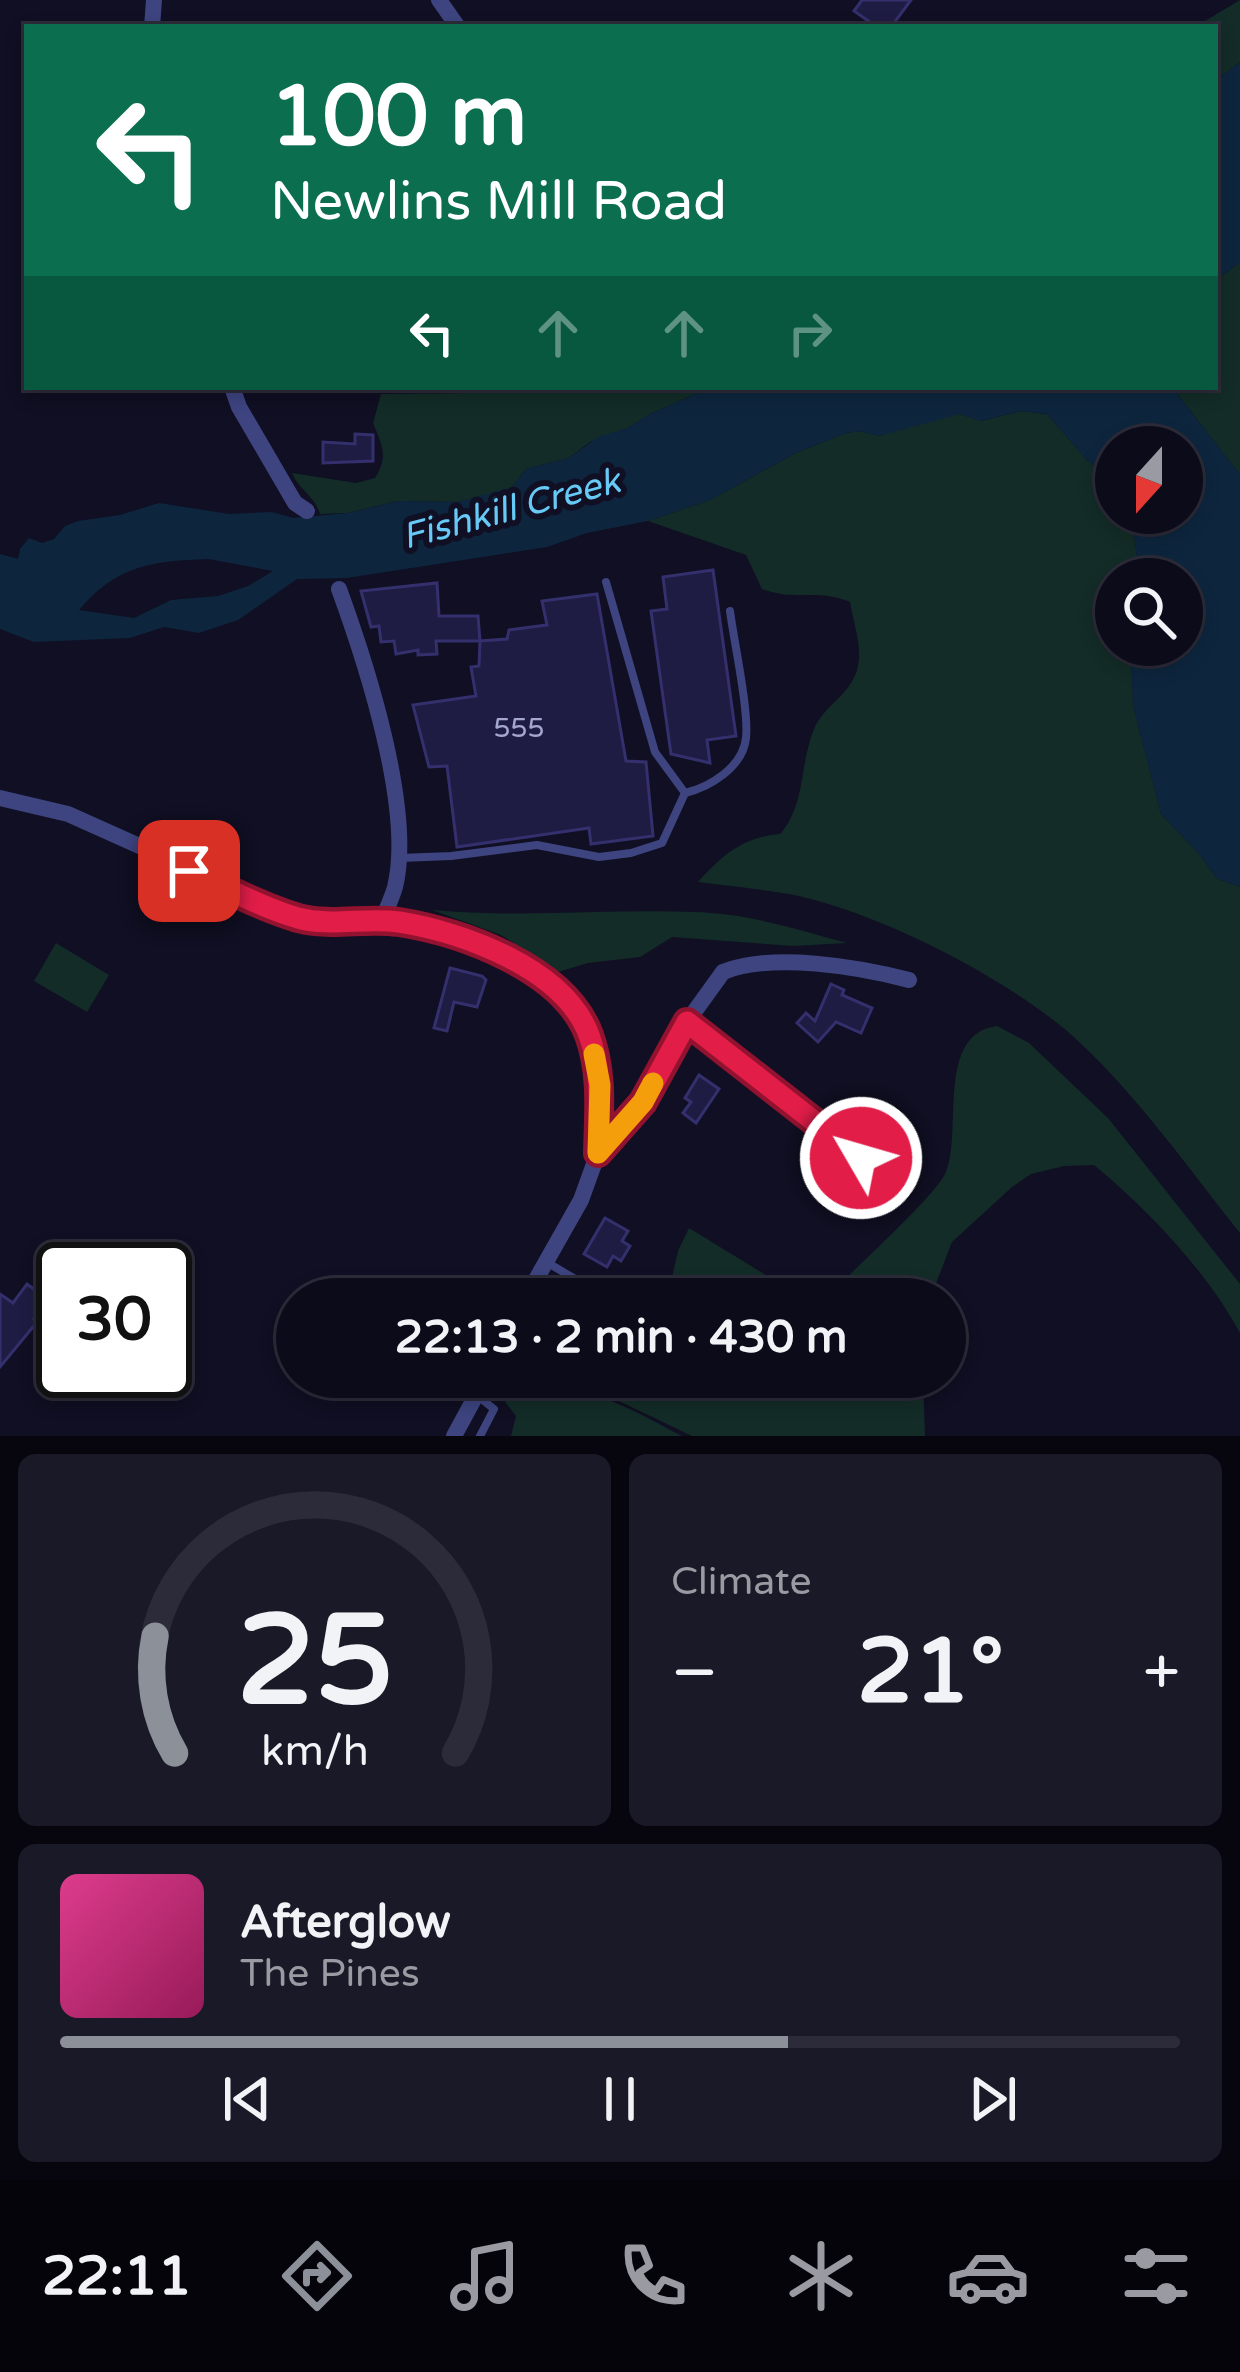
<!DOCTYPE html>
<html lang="en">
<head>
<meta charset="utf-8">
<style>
	:root { --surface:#0c0b1a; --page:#1a1927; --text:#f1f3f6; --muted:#9a9ba2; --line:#2c2b39; --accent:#8c9099 }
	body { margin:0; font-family:"Varela Round",sans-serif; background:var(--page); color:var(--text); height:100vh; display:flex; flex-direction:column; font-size:45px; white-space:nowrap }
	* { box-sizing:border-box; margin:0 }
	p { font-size:39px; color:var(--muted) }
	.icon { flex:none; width:66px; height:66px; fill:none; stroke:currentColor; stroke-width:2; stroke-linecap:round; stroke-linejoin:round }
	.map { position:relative; height:1436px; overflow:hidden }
	.side { display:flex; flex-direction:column; gap:18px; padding:18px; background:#07060e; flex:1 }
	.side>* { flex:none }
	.top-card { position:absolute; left:24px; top:24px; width:1194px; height:366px; border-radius:0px; box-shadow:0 6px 18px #0003,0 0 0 3px var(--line); background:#0b6e4f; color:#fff; overflow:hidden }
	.needle { width:78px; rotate:201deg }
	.buttons { position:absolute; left:1095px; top:426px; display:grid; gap:24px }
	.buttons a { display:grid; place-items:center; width:108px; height:108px; border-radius:50%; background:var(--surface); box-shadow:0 6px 18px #0003,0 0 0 3px var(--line); font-size:60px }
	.speed { position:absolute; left:36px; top:1242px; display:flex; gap:24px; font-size:60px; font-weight:700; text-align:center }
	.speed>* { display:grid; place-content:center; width:156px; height:156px; border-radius:50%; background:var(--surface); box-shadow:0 6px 18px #0003,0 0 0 3px var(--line); line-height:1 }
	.speed .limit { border:6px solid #111; border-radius:18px; background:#fff; color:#111 }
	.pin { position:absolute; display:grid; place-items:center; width:102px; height:102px; color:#fff; margin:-51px; border-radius:24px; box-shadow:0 6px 18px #0006 }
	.me { position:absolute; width:132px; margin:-66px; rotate:308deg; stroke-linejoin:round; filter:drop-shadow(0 0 9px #0008) }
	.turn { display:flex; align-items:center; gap:42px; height:252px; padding:0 48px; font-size:54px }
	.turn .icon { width:156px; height:156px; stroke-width:2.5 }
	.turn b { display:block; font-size:84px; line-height:102px }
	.lanes { display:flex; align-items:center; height:114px; padding:0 48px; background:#0003; justify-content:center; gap:60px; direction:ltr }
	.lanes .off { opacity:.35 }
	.big { font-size:90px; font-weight:800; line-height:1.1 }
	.side .widget { flex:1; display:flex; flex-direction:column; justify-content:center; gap:18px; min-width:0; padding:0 42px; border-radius:18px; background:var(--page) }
	.side .dial { align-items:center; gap:0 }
	.dial svg { height:312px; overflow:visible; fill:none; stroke:var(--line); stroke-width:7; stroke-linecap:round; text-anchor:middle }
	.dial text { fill:var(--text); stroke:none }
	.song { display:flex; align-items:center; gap:36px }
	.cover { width:144px; height:144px; border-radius:18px; background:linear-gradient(135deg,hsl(330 70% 55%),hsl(330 70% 35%)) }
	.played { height:12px; border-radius:6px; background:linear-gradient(90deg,var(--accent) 65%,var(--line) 65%) }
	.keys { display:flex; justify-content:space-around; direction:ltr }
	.heat { display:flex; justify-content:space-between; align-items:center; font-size:66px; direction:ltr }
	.side .tiles { flex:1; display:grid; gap:18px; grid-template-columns:1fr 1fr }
	.widget:last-child { grid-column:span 2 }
	.trip { position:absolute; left:276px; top:1278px; width:690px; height:120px; border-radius:60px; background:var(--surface); box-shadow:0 6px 18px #0003,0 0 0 3px var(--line); font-weight:800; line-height:120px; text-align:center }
	.menu { display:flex; height:192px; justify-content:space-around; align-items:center; background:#05040a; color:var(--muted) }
	.menu .icon { width:84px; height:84px }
	.menu .current { color:var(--accent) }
	.menu b { font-size:54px; color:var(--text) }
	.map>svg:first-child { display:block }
	.green { fill:#132c27 }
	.water { fill:#0d263e; fill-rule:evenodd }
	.building { fill:#1e1c42; stroke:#33306d; stroke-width:3 }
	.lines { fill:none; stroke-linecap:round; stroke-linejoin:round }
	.service { stroke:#3d447f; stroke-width:8 }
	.minor { stroke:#3d447f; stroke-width:16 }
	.route-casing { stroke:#92132f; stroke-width:30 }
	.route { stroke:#e11d48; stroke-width:21 }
	.slow { stroke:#f59e0b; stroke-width:21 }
	.labels { text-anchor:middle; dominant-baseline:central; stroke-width:12; stroke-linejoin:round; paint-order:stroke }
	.number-label { font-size:27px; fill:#a6a7ce }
	.water-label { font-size:36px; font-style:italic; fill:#67caf6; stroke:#100f23 }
</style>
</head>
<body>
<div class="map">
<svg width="1240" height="1436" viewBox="0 0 1240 1436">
	<rect width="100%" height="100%" fill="#100f23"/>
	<!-- green -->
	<path class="green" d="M 1240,0 L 1240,62 L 1215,81 L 1215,27 L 1195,27 Z
		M 1240,262 L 1240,475 L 1172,387 L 1215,387 L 1215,281 Z
		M 519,387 L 711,387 L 650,414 L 628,428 L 590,442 L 569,458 L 526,469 L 512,487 L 502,491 L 457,502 L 398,501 L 348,513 L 320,514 C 315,496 298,489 292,473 L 356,483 L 375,478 C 389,455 382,446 373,423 L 381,394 L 477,393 Z
		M 1021,411 L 1047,414 L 1087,460 L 1116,483 L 1116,513 L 1131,513 L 1140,579 L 1116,579 L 1116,645 L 1131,645 L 1133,705 L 1161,814 L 1201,856 L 1216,878 L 1240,887 L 1240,1233 C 1185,1164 1133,1089 1067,1031 C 999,974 876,911 789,894 C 759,889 728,886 698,882 C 722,855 743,837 780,834 C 806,805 799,765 814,729 C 826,701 856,694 859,659 C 860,640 853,620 850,602 C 815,588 797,602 762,589 L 746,555 L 648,521 L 710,500 L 796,453 L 843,434 L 858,431 L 879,436 L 933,418 L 960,414 L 981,421 Z
		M 432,910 C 520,918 606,909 693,912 C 746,913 796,929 847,943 L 794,946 L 672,937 L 640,957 L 588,963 L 558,972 L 501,935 Z
		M 56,943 L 109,975 L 87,1012 L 34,981 Z
		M 997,1026 L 1029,1043 L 1108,1118 L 1240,1284 L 1240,1333 C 1206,1270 1148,1210 1094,1165 L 1064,1166 L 1031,1174 L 1012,1187 L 952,1242 L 930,1299 L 667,1299 L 678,1251 L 689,1228 L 792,1291 L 820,1298 L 837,1287 C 859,1265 937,1194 946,1172 C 963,1131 935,1034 997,1026 Z
		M 585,1377 L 923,1377 L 925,1436 L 692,1436 L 596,1390 Z
		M 518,1380 L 549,1395 C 583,1378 650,1420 682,1436 L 511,1436 L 516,1416 L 505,1402 Z"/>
	<!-- water -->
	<path class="water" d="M 1240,62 L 1240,262 L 1215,281 L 1215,81 Z
		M 711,387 L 1172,387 L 1240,475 L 1240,887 L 1216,878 L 1201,856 L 1161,814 L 1133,705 L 1131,645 L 1182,645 L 1182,579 L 1140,579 L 1131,513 L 1182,513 L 1182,447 L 1116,447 L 1116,483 L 1087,460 L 1047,414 L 1021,411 L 980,421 L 960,414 L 879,436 L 858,431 L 843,434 L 796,453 L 710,500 L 648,521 L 587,533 L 547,547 L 347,578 L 297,579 L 238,620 L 199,633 L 164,627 L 130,638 L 34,642 L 0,629 L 0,554 L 18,559 L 20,549 L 29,538 L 42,543 L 54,539 L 65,526 L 78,521 L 120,515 L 159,503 L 229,514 L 272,512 L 293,518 L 348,513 L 399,501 L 457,502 L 512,487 L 526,469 L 569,458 L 598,437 L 628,428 L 650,414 ZM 208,559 L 273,571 L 248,586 L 218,596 L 171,600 L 134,618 L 79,610 C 117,565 152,561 208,559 Z"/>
	<!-- building -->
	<path class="building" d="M 862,0 L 911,0 L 891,27 L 877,27 L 854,11 Z
		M 355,434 L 373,435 L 373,461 L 323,463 L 323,442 L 355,444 Z
		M 713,570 L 736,736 L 707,740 L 710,763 L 671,754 L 651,611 L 667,609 L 663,577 Z
		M 437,583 L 439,616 L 478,616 L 480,641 L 436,641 L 437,654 L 418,655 L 418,650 L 396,654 L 394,641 L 381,642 L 379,626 L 371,627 L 361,591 Z
		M 597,594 L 626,761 L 646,762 L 653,836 L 591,844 L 589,828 L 457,847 L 447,766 L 429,767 L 413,705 L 476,696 L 471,667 L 479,666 L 480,641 L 507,639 L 509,630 L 547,625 L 542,601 Z
		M 450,968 L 482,976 L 486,980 L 477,1007 L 454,1002 L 447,1031 L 434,1028 Z
		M 831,984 L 844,990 L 842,995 L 872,1008 L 861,1033 L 836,1022 L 818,1042 L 797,1023 L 806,1013 L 815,1021 Z
		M 699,1075 L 719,1089 L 696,1123 L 683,1113 L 691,1102 L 685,1098 Z
		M 605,1218 L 628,1231 L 622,1241 L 630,1246 L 621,1261 L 613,1256 L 607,1267 L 584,1254 Z
		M 27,1284 L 48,1300 L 34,1319 L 37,1322 L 0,1367 L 0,1294 L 13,1303 Z"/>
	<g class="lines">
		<!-- service -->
		<path class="service" d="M 606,582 L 655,752 L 685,793
			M 400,858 L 451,856 L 537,845 L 599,857 L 631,853 L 662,843 L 685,793 C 710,787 743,767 746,738 C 749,710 734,642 730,611
			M 548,1263 L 609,1299
			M 479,1397 L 494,1409 L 480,1436"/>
		<!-- minor -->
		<path class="minor" d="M 439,0 L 458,27
			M 152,27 L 154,0
			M 232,387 L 239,407 L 295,503 L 307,511
			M 339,589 C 366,663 414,810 395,887 C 392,898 386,910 382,921
			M 0,798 L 68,814 L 300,918 L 347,923 L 396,921 L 469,939 L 520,964 L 549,985 L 578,1015 L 590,1036 L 600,1085 L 598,1153 L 581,1200 L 525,1299
			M 687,1022 L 880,1173
			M 598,1153 L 643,1103 L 687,1022 L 723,972 C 772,952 859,967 909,980
			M 454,1436 L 486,1377"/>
	</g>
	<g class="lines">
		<!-- route casing -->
		<g class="route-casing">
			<path id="route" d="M 189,871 C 224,887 261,907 298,918 C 332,927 365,917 399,922 C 462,932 564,968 589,1035 C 603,1073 599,1113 598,1153 L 643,1102 L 687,1022 L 861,1158"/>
		</g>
		<!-- route -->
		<use href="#route" class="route"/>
		<!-- slow -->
		<path class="slow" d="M 594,1054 L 600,1085 L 598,1153 L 643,1102 L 653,1083"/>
	</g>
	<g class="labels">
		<!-- number labels -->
		<g class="number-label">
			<text x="519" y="728">555</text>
		</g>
		<!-- water labels -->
		<g class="water-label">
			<text transform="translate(511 509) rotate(-15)">Fishkill Creek</text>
		</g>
	</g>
</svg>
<div class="buttons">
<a><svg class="needle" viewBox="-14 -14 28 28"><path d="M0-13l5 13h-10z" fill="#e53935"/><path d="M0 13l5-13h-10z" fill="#9a9ba2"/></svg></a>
<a><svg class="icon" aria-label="search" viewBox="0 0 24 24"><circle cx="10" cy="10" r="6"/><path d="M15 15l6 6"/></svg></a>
</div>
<div class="speed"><div class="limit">30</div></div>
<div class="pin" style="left:189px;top:871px;background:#d93025"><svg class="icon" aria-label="arrive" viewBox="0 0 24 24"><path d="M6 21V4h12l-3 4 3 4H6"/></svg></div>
<svg class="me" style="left:861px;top:1158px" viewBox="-20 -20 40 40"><circle r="17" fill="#e11d48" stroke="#fff" stroke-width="3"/><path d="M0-11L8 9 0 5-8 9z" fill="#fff"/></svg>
<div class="trip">22:13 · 2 min · 430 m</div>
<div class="top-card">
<div class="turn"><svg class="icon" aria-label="left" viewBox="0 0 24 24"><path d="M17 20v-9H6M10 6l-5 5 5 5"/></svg><div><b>100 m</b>Newlins Mill Road</div></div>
<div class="lanes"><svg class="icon" aria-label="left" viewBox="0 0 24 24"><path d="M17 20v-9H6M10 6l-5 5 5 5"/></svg><svg class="icon off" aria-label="ahead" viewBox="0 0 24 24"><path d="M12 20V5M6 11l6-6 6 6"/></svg><svg class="icon off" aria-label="ahead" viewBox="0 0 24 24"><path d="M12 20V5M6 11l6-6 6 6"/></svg><svg class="icon off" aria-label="right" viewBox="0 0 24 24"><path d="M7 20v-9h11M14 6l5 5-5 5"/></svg></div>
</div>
</div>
<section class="side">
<div class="tiles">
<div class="widget dial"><svg viewBox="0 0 100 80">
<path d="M14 69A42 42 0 1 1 86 69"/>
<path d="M14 69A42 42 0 0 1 9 39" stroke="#8c9099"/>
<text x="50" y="56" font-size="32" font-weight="700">25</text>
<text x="50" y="72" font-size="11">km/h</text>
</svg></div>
<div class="widget"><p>Climate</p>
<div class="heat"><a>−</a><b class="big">21°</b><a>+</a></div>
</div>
<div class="widget">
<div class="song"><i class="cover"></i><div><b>Afterglow</b><p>The Pines</p></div></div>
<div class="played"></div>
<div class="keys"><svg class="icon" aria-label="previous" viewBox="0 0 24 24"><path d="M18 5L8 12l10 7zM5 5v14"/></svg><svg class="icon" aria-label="pause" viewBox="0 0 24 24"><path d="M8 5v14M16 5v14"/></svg><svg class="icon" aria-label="next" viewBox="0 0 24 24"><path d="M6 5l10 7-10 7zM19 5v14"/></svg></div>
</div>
</div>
</section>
<nav class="menu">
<b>22:11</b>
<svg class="icon current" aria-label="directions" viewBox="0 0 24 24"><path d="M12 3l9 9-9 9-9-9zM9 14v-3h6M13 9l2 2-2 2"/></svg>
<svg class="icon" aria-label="music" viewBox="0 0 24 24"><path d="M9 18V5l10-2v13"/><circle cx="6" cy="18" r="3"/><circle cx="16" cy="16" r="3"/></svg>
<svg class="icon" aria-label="phone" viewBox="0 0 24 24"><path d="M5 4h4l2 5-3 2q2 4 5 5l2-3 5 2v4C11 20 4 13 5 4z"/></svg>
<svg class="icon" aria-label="climate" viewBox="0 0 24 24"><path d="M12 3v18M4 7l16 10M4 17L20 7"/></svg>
<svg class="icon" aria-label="car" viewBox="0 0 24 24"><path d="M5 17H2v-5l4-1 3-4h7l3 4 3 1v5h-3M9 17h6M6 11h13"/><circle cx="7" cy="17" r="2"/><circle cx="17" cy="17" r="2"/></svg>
<svg class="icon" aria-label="filters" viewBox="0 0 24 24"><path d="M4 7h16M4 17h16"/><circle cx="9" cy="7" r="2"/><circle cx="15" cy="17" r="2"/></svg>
</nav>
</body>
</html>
